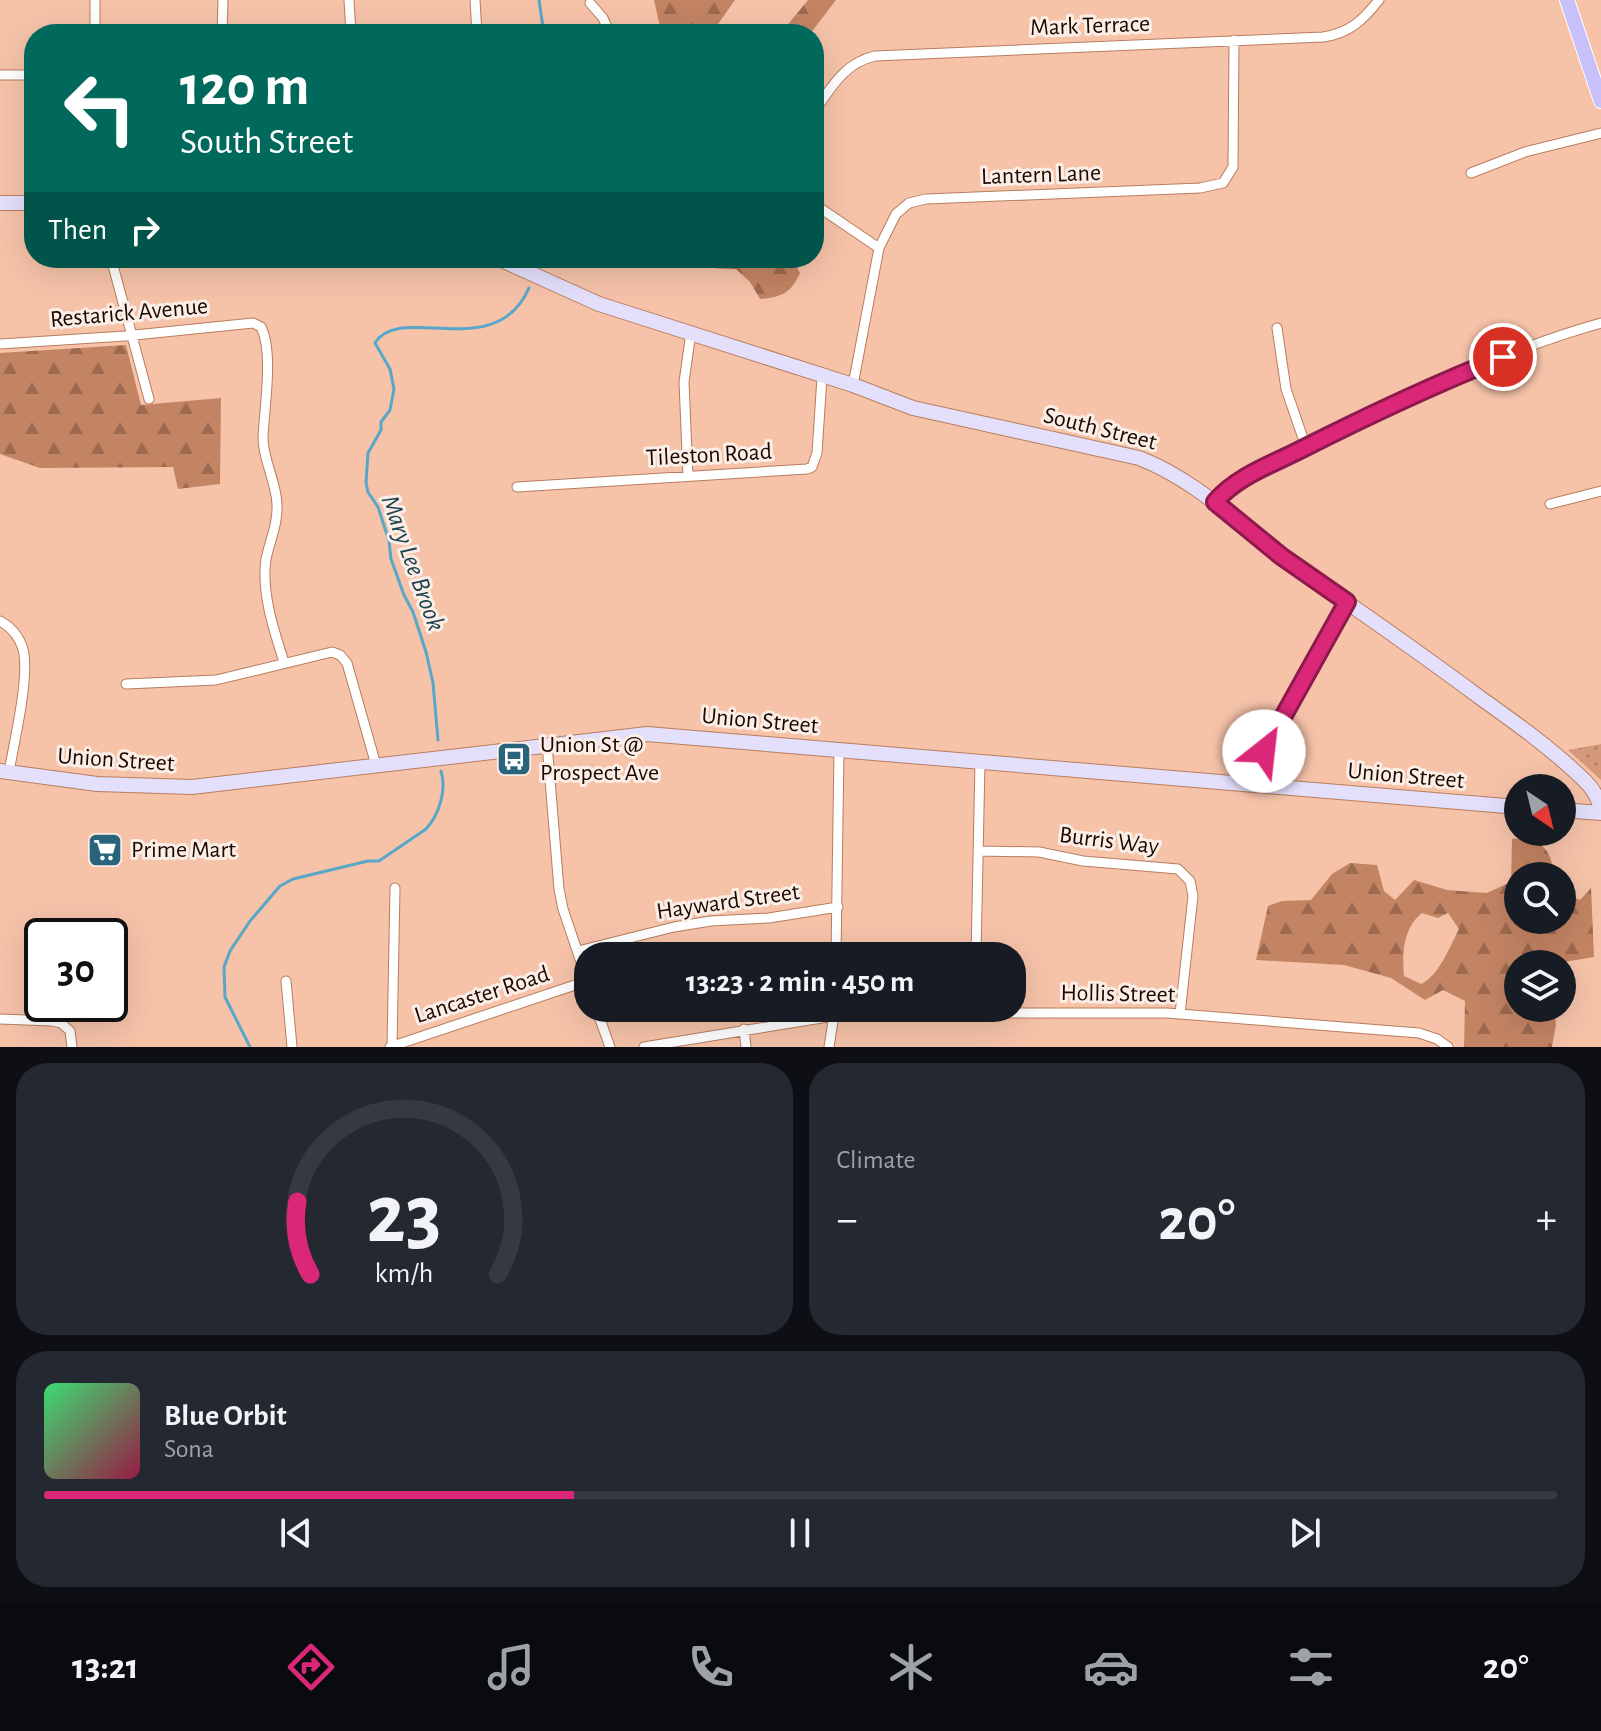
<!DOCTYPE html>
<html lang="en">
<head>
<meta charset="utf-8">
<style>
	:root { --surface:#171b24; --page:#242831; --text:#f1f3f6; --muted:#9ea1a6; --line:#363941; --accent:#db2777 }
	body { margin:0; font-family:"Alegreya Sans",sans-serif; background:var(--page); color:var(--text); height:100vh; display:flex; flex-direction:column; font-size:30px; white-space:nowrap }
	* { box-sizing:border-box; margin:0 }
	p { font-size:26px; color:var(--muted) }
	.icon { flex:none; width:44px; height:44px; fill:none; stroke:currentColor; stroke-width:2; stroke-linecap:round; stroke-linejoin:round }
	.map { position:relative; height:1047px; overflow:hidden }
	.side { display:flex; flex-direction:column; gap:16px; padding:16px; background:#0d0f14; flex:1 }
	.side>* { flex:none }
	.banner { position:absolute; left:24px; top:24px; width:800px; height:244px; border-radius:32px; box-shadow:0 8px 32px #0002; background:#00695c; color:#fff; overflow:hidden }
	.needle { width:52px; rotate:145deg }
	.buttons { position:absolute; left:1504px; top:774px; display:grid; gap:16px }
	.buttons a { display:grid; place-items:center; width:72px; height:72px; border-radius:50%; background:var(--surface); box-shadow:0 8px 32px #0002; font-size:40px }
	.speed { position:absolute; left:24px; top:918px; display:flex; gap:16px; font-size:40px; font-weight:700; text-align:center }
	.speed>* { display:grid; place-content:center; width:104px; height:104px; border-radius:50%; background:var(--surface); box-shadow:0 8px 32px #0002; line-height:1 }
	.speed .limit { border:4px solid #111; border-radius:12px; background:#fff; color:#111 }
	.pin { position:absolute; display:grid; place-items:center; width:68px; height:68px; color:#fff; margin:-34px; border:4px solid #fff; border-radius:50%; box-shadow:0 2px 8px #0007 }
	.me { position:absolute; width:88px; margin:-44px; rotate:29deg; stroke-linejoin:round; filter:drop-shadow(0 0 6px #0008) }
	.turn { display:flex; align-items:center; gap:28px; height:168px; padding:0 24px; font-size:36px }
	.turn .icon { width:104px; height:104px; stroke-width:2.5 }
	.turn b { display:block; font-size:56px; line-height:68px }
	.then { display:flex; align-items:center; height:76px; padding:0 24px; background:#0003; gap:16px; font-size:30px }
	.big { font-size:60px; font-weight:700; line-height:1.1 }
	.side .card { flex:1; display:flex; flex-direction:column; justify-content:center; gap:12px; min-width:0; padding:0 28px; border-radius:32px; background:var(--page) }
	.side .dial { align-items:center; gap:0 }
	.dial svg { height:208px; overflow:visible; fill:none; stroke:var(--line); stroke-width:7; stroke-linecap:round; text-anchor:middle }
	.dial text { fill:var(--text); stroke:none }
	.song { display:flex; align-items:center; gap:24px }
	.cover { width:96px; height:96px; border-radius:12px; background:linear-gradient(135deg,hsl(140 70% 55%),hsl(340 70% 35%)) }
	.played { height:8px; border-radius:4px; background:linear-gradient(90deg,var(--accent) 35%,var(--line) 35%) }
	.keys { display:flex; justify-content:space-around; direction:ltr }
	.heat { display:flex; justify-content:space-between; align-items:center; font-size:44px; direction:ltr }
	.side .tiles { flex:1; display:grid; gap:16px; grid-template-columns:1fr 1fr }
	.card:last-child { grid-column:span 2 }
	.trip { position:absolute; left:574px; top:942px; width:452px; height:80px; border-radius:32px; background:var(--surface); box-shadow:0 8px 32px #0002; font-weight:700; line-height:80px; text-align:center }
	.tabs { display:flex; height:128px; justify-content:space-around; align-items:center; background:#090b0e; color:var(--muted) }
	.tabs .icon { width:56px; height:56px }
	.tabs .on { color:var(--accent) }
	.tabs b { font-size:36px; color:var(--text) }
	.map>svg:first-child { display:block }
	.grass { fill:url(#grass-dots) }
	.forest { fill:url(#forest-firs); fill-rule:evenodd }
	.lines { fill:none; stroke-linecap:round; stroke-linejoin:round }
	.stream { stroke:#58a6c8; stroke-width:3 }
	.minor-casing { stroke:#b87d5d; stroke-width:11 }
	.secondary-casing { stroke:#b87d5d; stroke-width:16 }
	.primary-casing { stroke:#fff; stroke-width:16 }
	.minor { stroke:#fff; stroke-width:9 }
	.secondary { stroke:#e4e0fc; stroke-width:14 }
	.primary { stroke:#c8c1f9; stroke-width:14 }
	.route-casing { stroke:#8e194d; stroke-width:20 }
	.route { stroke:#db2777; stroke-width:14 }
	.labels { text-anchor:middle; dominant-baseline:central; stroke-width:6; stroke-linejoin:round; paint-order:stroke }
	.street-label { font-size:24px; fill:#1d0800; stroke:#fbeee7 }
	.poi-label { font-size:24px; fill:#1d0800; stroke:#fbeee7; text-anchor:start }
	.water-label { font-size:26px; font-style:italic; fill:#1e4150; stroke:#fbeee7 }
</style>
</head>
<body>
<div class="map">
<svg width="1601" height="1047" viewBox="0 0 1601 1047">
	<defs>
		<pattern id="grass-dots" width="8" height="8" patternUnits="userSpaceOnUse" patternTransform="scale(2)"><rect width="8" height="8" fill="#d4997a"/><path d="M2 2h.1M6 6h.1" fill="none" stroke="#b68268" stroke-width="1.8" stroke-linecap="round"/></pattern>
		<pattern id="forest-firs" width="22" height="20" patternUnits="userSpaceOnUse" patternTransform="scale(2)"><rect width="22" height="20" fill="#c38463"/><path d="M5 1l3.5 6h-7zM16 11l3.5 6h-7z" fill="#9e6a4f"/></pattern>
	</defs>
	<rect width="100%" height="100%" fill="#f6c3a9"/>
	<!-- grass -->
	<path class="grass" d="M 1601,744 L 1601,780 L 1568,750 Z"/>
	<!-- forest -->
	<path class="forest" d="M 654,0 L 735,0 L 711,34 L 659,34 L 660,27 Z
		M 808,0 L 836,0 L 810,34 L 780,34 Z
		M 687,258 L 792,258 L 800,273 C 791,293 782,297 760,299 L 750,282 L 736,269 C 717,270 703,267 687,258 Z
		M 126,345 L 141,405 L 221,398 L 220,484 L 178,489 L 173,467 L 40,468 L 0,454 L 0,353 Z
		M 1528,837 C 1547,846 1552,855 1554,876 L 1518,876 L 1518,920 L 1562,920 L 1562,892 L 1580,900 L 1591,888 L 1594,957 L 1552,964 L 1518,964 L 1518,1008 L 1554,1008 L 1556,1024 L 1552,1047 L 1464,1047 L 1465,1001 L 1443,990 L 1425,1000 L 1391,978 L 1344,965 L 1256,960 L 1268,906 L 1282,901 L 1311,900 L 1332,874 L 1350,863 L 1377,865 L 1384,891 L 1395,900 L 1414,880 L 1447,890 L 1487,893 L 1511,882 L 1512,839 ZM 1422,913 L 1438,918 L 1448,913 L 1459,929 C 1450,946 1439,976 1421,984 L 1404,976 C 1402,954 1403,928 1422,913 Z"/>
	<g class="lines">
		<!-- stream -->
		<path class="stream" d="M 539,0 L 544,34
			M 542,267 L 547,258
			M 438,740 L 433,683 L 426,652 L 413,612 L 404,595 L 391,559 L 389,541 L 378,507 L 368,492 L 366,483 L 368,453 L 381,430 L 381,422 L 390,410 L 394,389 L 390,369 L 375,343 C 400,302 496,364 529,288
			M 250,1047 L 225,997 L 224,967 L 230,951 L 250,921 L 280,886 L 293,879 L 368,861 L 379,861 L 426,829 C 439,815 447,790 441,771"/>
		<!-- minor casing -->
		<g class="minor-casing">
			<path id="minor" d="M 95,0 L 95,34
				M 349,0 L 351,34
				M 475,0 L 477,34
				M 590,3 L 603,18 L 610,34
				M 222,34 L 223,0
				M 0,75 L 34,75
				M 814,112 C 831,88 844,63 875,56 L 1323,37 C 1350,33 1363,20 1379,0
				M 1471,173 L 1525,152 L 1601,133
				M 814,204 L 879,248
				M 111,258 L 149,399
				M 1277,328 L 1286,389 L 1306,447
				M 0,344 L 125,336 L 253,323 L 261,327 C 274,353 264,408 263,438 C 263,460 276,481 277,504 C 278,524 270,540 266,559 C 261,592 274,631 284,662
				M 853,385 L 879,248 L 896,214 L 909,203 L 926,199 L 1200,188 L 1223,183 L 1233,167 L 1234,40
				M 688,476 L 684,382 L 691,332
				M 517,487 L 807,469 L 812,467 L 817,453 L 822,377
				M 1215,502 C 1239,474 1281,459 1314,443 C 1407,397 1501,351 1601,323
				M 1550,504 L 1601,491
				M 0,621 C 11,627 19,636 23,649 C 30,677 14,742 9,772
				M 126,684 L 216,680 L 332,652 L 340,655 L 347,663 L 376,765
				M 547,744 L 559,889 L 563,909 L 588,983
				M 1246,785 L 1347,602
				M 979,851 L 1039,852 L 1083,861 L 1178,869 L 1190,881 L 1193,896 L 1180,1014
				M 578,951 L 674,927 L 711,921 L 769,918 L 838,907
				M 836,956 L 839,750
				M 976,956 L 980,762
				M 286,981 L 292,1047
				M 596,1008 L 610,1047
				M 0,1019 L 52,1021 L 61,1023 L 70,1031 L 72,1047
				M 744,1029 L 746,1047
				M 390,1047 L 587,981
				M 392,1047 L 395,888
				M 644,1047 L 834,1016 L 974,1013 L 1167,1013 L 1419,1033 L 1437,1039 L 1448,1047
				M 829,1047 L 835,1008"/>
		</g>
		<!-- secondary casing -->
		<g class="secondary-casing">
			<path id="secondary" d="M 0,203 L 34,203
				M 497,258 L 599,304 L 853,385 L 913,408 L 1139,458 C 1199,481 1242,528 1293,565 C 1357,609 1420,653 1482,699 C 1517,724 1552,749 1583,779 C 1592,787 1598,797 1601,809
				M 0,771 L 97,784 L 192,787 L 647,734 L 1518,807
				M 1562,810 L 1601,813"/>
		</g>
		<!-- primary casing -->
		<g class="primary-casing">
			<path id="primary" d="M 1567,0 L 1601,101"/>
		</g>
		<!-- minor -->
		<use href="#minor" class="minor"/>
		<!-- secondary -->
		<use href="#secondary" class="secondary"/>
		<!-- primary -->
		<use href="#primary" class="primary"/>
	</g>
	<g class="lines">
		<!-- route casing -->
		<g class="route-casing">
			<path id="route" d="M 1264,751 L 1347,602 L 1281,556 L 1215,502 C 1236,477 1270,465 1298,451 C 1365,417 1433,385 1503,357"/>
		</g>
		<!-- route -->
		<use href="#route" class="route"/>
	</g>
	<!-- icons -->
	<defs>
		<g id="bus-square" transform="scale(1.8)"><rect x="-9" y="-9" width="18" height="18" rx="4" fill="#29647c" stroke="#fbeee7"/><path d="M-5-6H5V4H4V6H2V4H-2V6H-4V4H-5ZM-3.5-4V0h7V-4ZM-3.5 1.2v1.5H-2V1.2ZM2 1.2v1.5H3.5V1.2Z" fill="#fff"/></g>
		<g id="supermarket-square" transform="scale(1.8)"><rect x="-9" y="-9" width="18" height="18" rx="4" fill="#29647c" stroke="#fbeee7"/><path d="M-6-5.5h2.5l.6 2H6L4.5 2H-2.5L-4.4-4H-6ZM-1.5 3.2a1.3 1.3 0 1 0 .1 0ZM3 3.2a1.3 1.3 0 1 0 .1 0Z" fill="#fff"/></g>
	</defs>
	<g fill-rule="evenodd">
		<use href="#bus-square" x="514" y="759"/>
		<use href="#supermarket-square" x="105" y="850"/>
	</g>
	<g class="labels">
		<!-- street labels -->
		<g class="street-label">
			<text transform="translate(1090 26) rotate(-2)">Mark Terrace</text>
			<text transform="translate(1041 175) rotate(-2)">Lantern Lane</text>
			<text transform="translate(129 313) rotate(-5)">Restarick Avenue</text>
			<text transform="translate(1100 429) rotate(14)">South Street</text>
			<text transform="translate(709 455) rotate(-3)">Tileston Road</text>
			<text transform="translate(760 721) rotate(5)">Union Street</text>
			<text transform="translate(116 760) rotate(4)">Union Street</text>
			<text transform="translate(1406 776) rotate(5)">Union Street</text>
			<text transform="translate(1109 841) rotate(7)">Burris Way</text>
			<text transform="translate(728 902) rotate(-8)">Hayward Street</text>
			<text transform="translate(1118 994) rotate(1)">Hollis Street</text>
			<text transform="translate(482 995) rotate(-18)">Lancaster Road</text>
		</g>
		<!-- poi labels -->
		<g class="poi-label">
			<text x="540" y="745">Union St @<tspan x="540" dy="28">Prospect Ave</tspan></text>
			<text x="131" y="850">Prime Mart</text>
		</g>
		<!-- water labels -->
		<g class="water-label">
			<text transform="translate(413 563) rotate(70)">Mary Lee Brook</text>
		</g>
	</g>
</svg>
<div class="buttons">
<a><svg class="needle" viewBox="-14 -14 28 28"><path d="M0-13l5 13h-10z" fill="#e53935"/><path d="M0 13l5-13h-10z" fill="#9ea1a6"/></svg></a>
<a><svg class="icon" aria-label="search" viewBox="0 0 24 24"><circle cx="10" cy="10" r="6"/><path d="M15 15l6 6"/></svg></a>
<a><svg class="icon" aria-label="layers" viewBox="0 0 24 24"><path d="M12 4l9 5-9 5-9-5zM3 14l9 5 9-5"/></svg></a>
</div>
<div class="speed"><div class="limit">30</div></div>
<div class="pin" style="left:1503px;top:357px;background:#d93025"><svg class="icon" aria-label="arrive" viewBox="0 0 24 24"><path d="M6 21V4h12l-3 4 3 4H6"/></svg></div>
<svg class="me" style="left:1264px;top:751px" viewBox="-20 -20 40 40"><circle r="19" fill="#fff"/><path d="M0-13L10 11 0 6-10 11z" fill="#db2777"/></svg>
<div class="trip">13:23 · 2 min · 450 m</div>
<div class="banner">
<div class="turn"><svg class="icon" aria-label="left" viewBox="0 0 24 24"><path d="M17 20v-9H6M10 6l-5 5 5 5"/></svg><div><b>120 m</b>South Street</div></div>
<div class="then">Then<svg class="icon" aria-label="right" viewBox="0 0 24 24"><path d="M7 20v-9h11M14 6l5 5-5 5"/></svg></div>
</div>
</div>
<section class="side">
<div class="tiles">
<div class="card dial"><svg viewBox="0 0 100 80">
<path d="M14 69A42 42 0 1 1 86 69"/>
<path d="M14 69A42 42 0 0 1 9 41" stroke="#db2777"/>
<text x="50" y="56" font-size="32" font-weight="700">23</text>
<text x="50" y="72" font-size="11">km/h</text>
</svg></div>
<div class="card"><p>Climate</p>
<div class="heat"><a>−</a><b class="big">20°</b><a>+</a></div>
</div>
<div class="card">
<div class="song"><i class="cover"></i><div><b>Blue Orbit</b><p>Sona</p></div></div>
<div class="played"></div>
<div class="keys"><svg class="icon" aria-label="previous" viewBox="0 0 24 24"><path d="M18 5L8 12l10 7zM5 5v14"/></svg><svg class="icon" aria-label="pause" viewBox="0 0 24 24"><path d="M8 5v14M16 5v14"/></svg><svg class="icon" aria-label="next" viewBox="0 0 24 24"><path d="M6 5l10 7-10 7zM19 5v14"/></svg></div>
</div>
</div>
</section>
<nav class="tabs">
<b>13:21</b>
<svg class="icon on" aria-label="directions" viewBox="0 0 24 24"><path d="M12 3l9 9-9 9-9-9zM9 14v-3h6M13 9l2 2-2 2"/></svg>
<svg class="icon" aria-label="music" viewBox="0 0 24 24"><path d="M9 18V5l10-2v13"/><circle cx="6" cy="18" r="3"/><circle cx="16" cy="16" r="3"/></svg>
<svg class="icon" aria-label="phone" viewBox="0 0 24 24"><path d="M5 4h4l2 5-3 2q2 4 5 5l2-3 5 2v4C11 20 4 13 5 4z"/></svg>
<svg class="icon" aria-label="climate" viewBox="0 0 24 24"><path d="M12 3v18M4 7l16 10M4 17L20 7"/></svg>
<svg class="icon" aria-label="car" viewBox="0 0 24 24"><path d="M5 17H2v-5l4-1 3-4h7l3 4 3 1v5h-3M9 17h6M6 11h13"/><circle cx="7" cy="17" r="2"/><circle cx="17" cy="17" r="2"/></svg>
<svg class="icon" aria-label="filters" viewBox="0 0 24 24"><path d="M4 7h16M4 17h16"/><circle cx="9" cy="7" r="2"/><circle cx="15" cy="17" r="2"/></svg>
<b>20°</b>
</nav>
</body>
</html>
